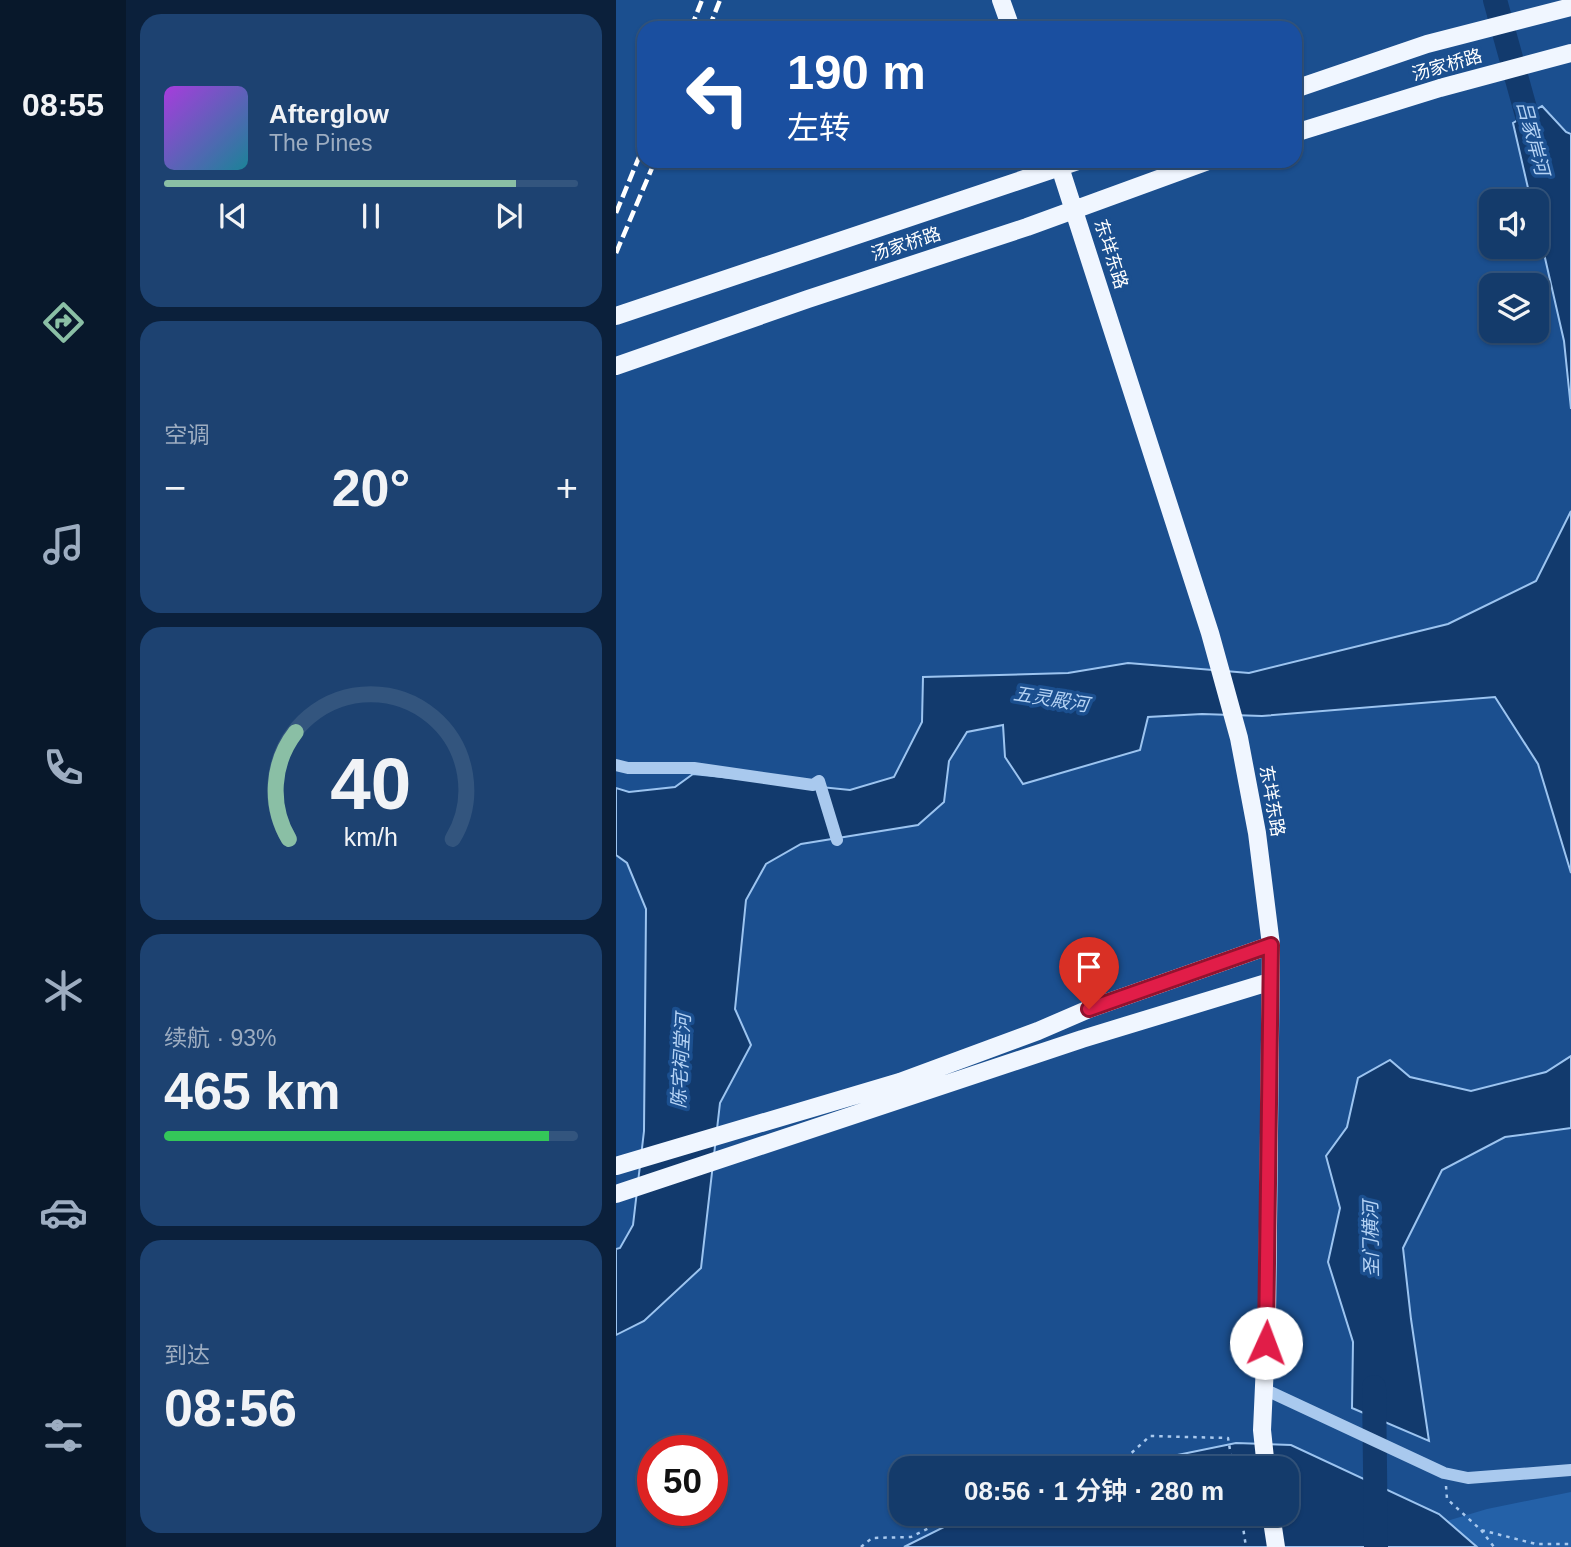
<!DOCTYPE html>
<html lang="zh">
<head>
<meta charset="utf-8">
<style>
	:root { --surface:#143b6b; --page:#1d4271; --text:#f1f3f6; --muted:#9dadc1; --line:#33557e; --accent:#8abfa5 }
	body { margin:0; font-family:Arial,"Noto Sans SC",sans-serif; background:var(--page); color:var(--text); height:100vh; display:flex; flex-direction:column; font-size:26px; white-space:nowrap }
	* { box-sizing:border-box; margin:0 }
	p { font-size:23px; color:var(--muted) }
	.icon { flex:none; width:38px; height:38px; fill:none; stroke:currentColor; stroke-width:2; stroke-linecap:round; stroke-linejoin:round }
	.map { position:relative; flex:1; overflow:hidden }
	.sheet { display:flex; flex-direction:column; gap:14px; padding:14px; background:#0b203b; width:490px }
	.sheet>* { flex:none }
	.guide { position:absolute; left:21px; top:21px; width:665px; height:147px; border-radius:21px; box-shadow:0 2px 5px #0004,0 0 0 2px var(--line); background:#1a4fa0; color:#fff; overflow:hidden }
	.tools { position:absolute; left:863px; top:189px; display:grid; gap:14px }
	.tools a { display:grid; place-items:center; width:70px; height:70px; border-radius:14px; background:var(--surface); box-shadow:0 2px 5px #0004,0 0 0 2px var(--line); font-size:35px }
	.speed { position:absolute; left:21px; top:1435px; display:flex; gap:14px; font-size:35px; font-weight:700; text-align:center }
	.speed>* { display:grid; place-content:center; width:91px; height:91px; border-radius:50%; background:var(--surface); box-shadow:0 2px 5px #0004,0 0 0 2px var(--line); line-height:1 }
	.speed .limit { border:10px solid #d22; background:#fff; color:#111 }
	.pin { position:absolute; display:grid; place-items:center; width:60px; height:60px; color:#fff; margin:-72px -30px; border-radius:50% 50% 50% 0; rotate:-45deg; box-shadow:0 0 7px #0007 }
	.pin .icon { rotate:45deg }
	.me { position:absolute; width:77px; margin:-38px; rotate:2deg; stroke-linejoin:round; filter:drop-shadow(0 0 5px #0008) }
	.turn { display:flex; align-items:center; gap:24px; height:147px; padding:0 35px; font-size:32px }
	.turn .icon { width:91px; height:91px; stroke-width:2.5 }
	.turn b { display:block; font-size:49px; line-height:60px }
	.big { font-size:52px; font-weight:600; line-height:1.1 }
	.sheet .card { flex:1; display:flex; flex-direction:column; justify-content:center; gap:10px; min-width:0; padding:0 24px; border-radius:21px; background:var(--page) }
	.sheet .dial { align-items:center; gap:0 }
	.dial svg { height:182px; overflow:visible; fill:none; stroke:var(--line); stroke-width:7; stroke-linecap:round; text-anchor:middle }
	.dial text { fill:var(--text); stroke:none }
	.song { display:flex; align-items:center; gap:21px }
	.cover { width:84px; height:84px; border-radius:10px; background:linear-gradient(135deg,hsl(280 70% 55%),hsl(190 70% 35%)) }
	.played { height:7px; border-radius:4px; background:linear-gradient(90deg,var(--accent) 85%,var(--line) 85%) }
	.keys { display:flex; justify-content:space-around; direction:ltr }
	.heat { display:flex; justify-content:space-between; align-items:center; font-size:38px; direction:ltr }
	.charge { height:10px; border-radius:5px; background:linear-gradient(90deg,#34c759 93%,var(--line) 0) }
	.trip { position:absolute; left:273px; top:1456px; width:410px; height:70px; border-radius:21px; background:var(--surface); box-shadow:0 2px 5px #0004,0 0 0 2px var(--line); font-weight:600; line-height:70px; text-align:center }
	main { display:flex; flex:1; min-height:0 }
	.menu { display:flex; flex-direction:column; width:126px; justify-content:space-around; align-items:center; background:#08182b; color:var(--muted) }
	.menu .icon { width:49px; height:49px }
	.menu .active { color:var(--accent) }
	.menu b { font-size:32px; color:var(--text) }
	.map>svg:first-child { display:block }
	.green { fill:#2461a8 }
	.water { fill:#123a6d; stroke:#9cc4f0; stroke-width:2 }
	.lines { fill:none; stroke-linecap:round; stroke-linejoin:round }
	.river { stroke:#123a6d; stroke-width:24 }
	.path { stroke:#a9c9ee; stroke-width:2.5; stroke-dasharray:3.5 5; stroke-linecap:butt }
	.minor { stroke:#a9c9ee; stroke-width:12 }
	.major { stroke:#f0f6ff; stroke-width:18 }
	.rail { stroke:#fff; stroke-width:4.5; stroke-dasharray:12 5; stroke-linecap:butt }
	.route-casing { stroke:#92132f; stroke-width:18 }
	.route { stroke:#e11d48; stroke-width:12 }
	.labels { text-anchor:middle; dominant-baseline:central; stroke-width:7; stroke-linejoin:round; paint-order:stroke }
	.street-label { font-size:18px; fill:#fff; stroke:#1b4f8f }
	.water-label { font-size:19px; font-style:italic; fill:#b5d3f5; stroke:#1b4f8f }
</style>
</head>
<body>
<main>
<nav class="menu">
<b>08:55</b>
<svg class="icon active" aria-label="directions" viewBox="0 0 24 24"><path d="M12 3l9 9-9 9-9-9zM9 14v-3h6M13 9l2 2-2 2"/></svg>
<svg class="icon" aria-label="music" viewBox="0 0 24 24"><path d="M9 18V5l10-2v13"/><circle cx="6" cy="18" r="3"/><circle cx="16" cy="16" r="3"/></svg>
<svg class="icon" aria-label="phone" viewBox="0 0 24 24"><path d="M5 4h4l2 5-3 2q2 4 5 5l2-3 5 2v4C11 20 4 13 5 4z"/></svg>
<svg class="icon" aria-label="climate" viewBox="0 0 24 24"><path d="M12 3v18M4 7l16 10M4 17L20 7"/></svg>
<svg class="icon" aria-label="car" viewBox="0 0 24 24"><path d="M5 17H2v-5l4-1 3-4h7l3 4 3 1v5h-3M9 17h6M6 11h13"/><circle cx="7" cy="17" r="2"/><circle cx="17" cy="17" r="2"/></svg>
<svg class="icon" aria-label="filters" viewBox="0 0 24 24"><path d="M4 7h16M4 17h16"/><circle cx="9" cy="7" r="2"/><circle cx="15" cy="17" r="2"/></svg>
</nav>
<section class="sheet">
<div class="card">
<div class="song"><i class="cover"></i><div><b>Afterglow</b><p>The Pines</p></div></div>
<div class="played"></div>
<div class="keys"><svg class="icon" aria-label="previous" viewBox="0 0 24 24"><path d="M18 5L8 12l10 7zM5 5v14"/></svg><svg class="icon" aria-label="pause" viewBox="0 0 24 24"><path d="M8 5v14M16 5v14"/></svg><svg class="icon" aria-label="next" viewBox="0 0 24 24"><path d="M6 5l10 7-10 7zM19 5v14"/></svg></div>
</div>
<div class="card"><p>空调</p>
<div class="heat"><a>−</a><b class="big">20°</b><a>+</a></div>
</div>
<div class="card dial"><svg viewBox="0 0 100 80">
<path d="M14 69A42 42 0 1 1 86 69"/>
<path d="M14 69A42 42 0 0 1 17 22" stroke="#8abfa5"/>
<text x="50" y="56" font-size="32" font-weight="700">40</text>
<text x="50" y="72" font-size="11">km/h</text>
</svg></div>
<div class="card"><p>续航 · 93%</p><b class="big">465 km</b><div class="charge"></div></div>
<div class="card"><p>到达</p><b class="big">08:56</b></div>
</section>
<div class="map">
<svg width="955" height="1547" viewBox="0 0 955 1547">
	<rect width="100%" height="100%" fill="#1b4f8f"/>
	<!-- green -->
	<path class="green" d="M 955,1492 L 955,1547 L 345,1547 L 670,1514 L 794,1532 L 871,1509 Z"/>
	<!-- water -->
	<path class="water" d="M 926,106 L 950,132 L 955,134 L 955,409 L 948,341 L 921,223 L 920,201 L 915,201 L 897,123 Z
		M 955,511 L 955,873 L 922,764 L 879,697 L 646,716 L 586,714 L 532,717 L 524,750 L 407,784 L 389,757 L 387,725 L 351,732 L 333,761 L 328,802 L 302,825 L 185,844 L 150,864 L 130,900 L 119,1009 L 135,1045 L 104,1103 L 85,1268 L 28,1321 L 0,1335 L 0,1249 L 4,1248 L 17,1225 L 28,1131 L 30,909 L 11,863 L 0,855 L 0,788 L 13,792 L 59,787 L 77,774 L 234,790 L 278,777 L 306,722 L 307,677 L 452,673 L 512,663 L 633,673 L 832,624 L 920,581 Z
		M 955,1056 L 955,1128 L 889,1137 L 826,1170 L 787,1248 L 795,1319 L 813,1441 L 736,1408 L 737,1342 L 712,1262 L 724,1208 L 710,1156 L 731,1127 L 742,1078 L 774,1060 L 794,1077 L 855,1091 L 930,1072 Z
		M 620,1443 L 675,1445 L 823,1514 L 861,1547 L 288,1547 L 354,1514 L 670,1514 L 670,1468 L 498,1468 Z"/>
	<g class="lines">
		<!-- river -->
		<path class="river" d="M 879,0 L 920,148
			M 758,1387 L 760,1547"/>
		<!-- path -->
		<path class="path" d="M 405,1468 L 425,1462 L 455,1468
			M 459,1468 L 511,1457 L 534,1436 L 612,1438 L 617,1468
			M 830,1486 L 831,1499 L 865,1530 L 920,1544 L 955,1544
			M 625,1514 L 630,1547
			M 865,1530 L 878,1547
			M 245,1547 L 256,1538 L 295,1537 L 341,1514"/>
		<!-- minor -->
		<path class="minor" d="M 0,765 L 12,768 L 78,768 L 197,785 L 203,781 L 221,840
			M 648,1389 L 828,1473 L 852,1478 L 955,1470"/>
		<!-- major -->
		<path class="major" d="M 385,0 L 395,28
			M 679,89 L 811,44 L 955,7
			M 679,133 L 824,88 L 955,53
			M 442,161 L 594,633 L 623,738 L 641,833 L 655,945 L 651,1320 L 646,1430 L 650,1468
			M 0,316 L 462,161
			M 0,366 L 192,299 L 411,227 L 592,161
			M 0,1166 L 284,1082 L 422,1031 L 473,1009 L 655,945
			M 0,1194 L 466,1039 L 653,982
			M 655,1514 L 660,1547"/>
		<!-- rail -->
		<path class="rail" d="M 75,28 L 86,0
			M 93,28 L 104,0
			M 0,213 L 28,145
			M 0,253 L 39,161"/>
	</g>
	<g class="lines">
		<!-- route casing -->
		<g class="route-casing">
			<path id="route" d="M 473,1009 L 655,945 L 650,1343"/>
		</g>
		<!-- route -->
		<use href="#route" class="route"/>
	</g>
	<g class="labels">
		<!-- street labels -->
		<g class="street-label">
			<text transform="translate(831 65) rotate(-16)">汤家桥路</text>
			<text transform="translate(290 244) rotate(-18)">汤家桥路</text>
			<text transform="translate(495 254) rotate(72)">东垟东路</text>
			<text transform="translate(656 801) rotate(80)">东垟东路</text>
		</g>
		<!-- water labels -->
		<g class="water-label">
			<text transform="translate(917 138) rotate(75)">吕家岸河</text>
			<text transform="translate(435 699) rotate(9)">五灵殿河</text>
			<text transform="translate(65 1061) rotate(-87)">陈宅祠堂河</text>
			<text transform="translate(755 1239) rotate(-91)">圣门横河</text>
		</g>
	</g>
</svg>
<div class="tools">
<a><svg class="icon" aria-label="sound" viewBox="0 0 24 24"><path d="M4 9h4l5-4v14l-5-4H4zM17 9q2 3 0 6"/></svg></a>
<a><svg class="icon" aria-label="layers" viewBox="0 0 24 24"><path d="M12 4l9 5-9 5-9-5zM3 14l9 5 9-5"/></svg></a>
</div>
<div class="speed"><div class="limit">50</div></div>
<div class="pin" style="left:473px;top:1009px;background:#d93025"><svg class="icon" aria-label="arrive" viewBox="0 0 24 24"><path d="M6 21V4h12l-3 4 3 4H6"/></svg></div>
<svg class="me" style="left:650px;top:1343px" viewBox="-20 -20 40 40"><circle r="19" fill="#fff"/><path d="M0-13L10 11 0 6-10 11z" fill="#e11d48"/></svg>
<div class="trip">08:56 · 1 分钟 · 280 m</div>
<div class="guide">
<div class="turn"><svg class="icon" aria-label="left" viewBox="0 0 24 24"><path d="M17 20v-9H6M10 6l-5 5 5 5"/></svg><div><b>190 m</b>左转</div></div>
</div>
</div>
</main>
</body>
</html>
